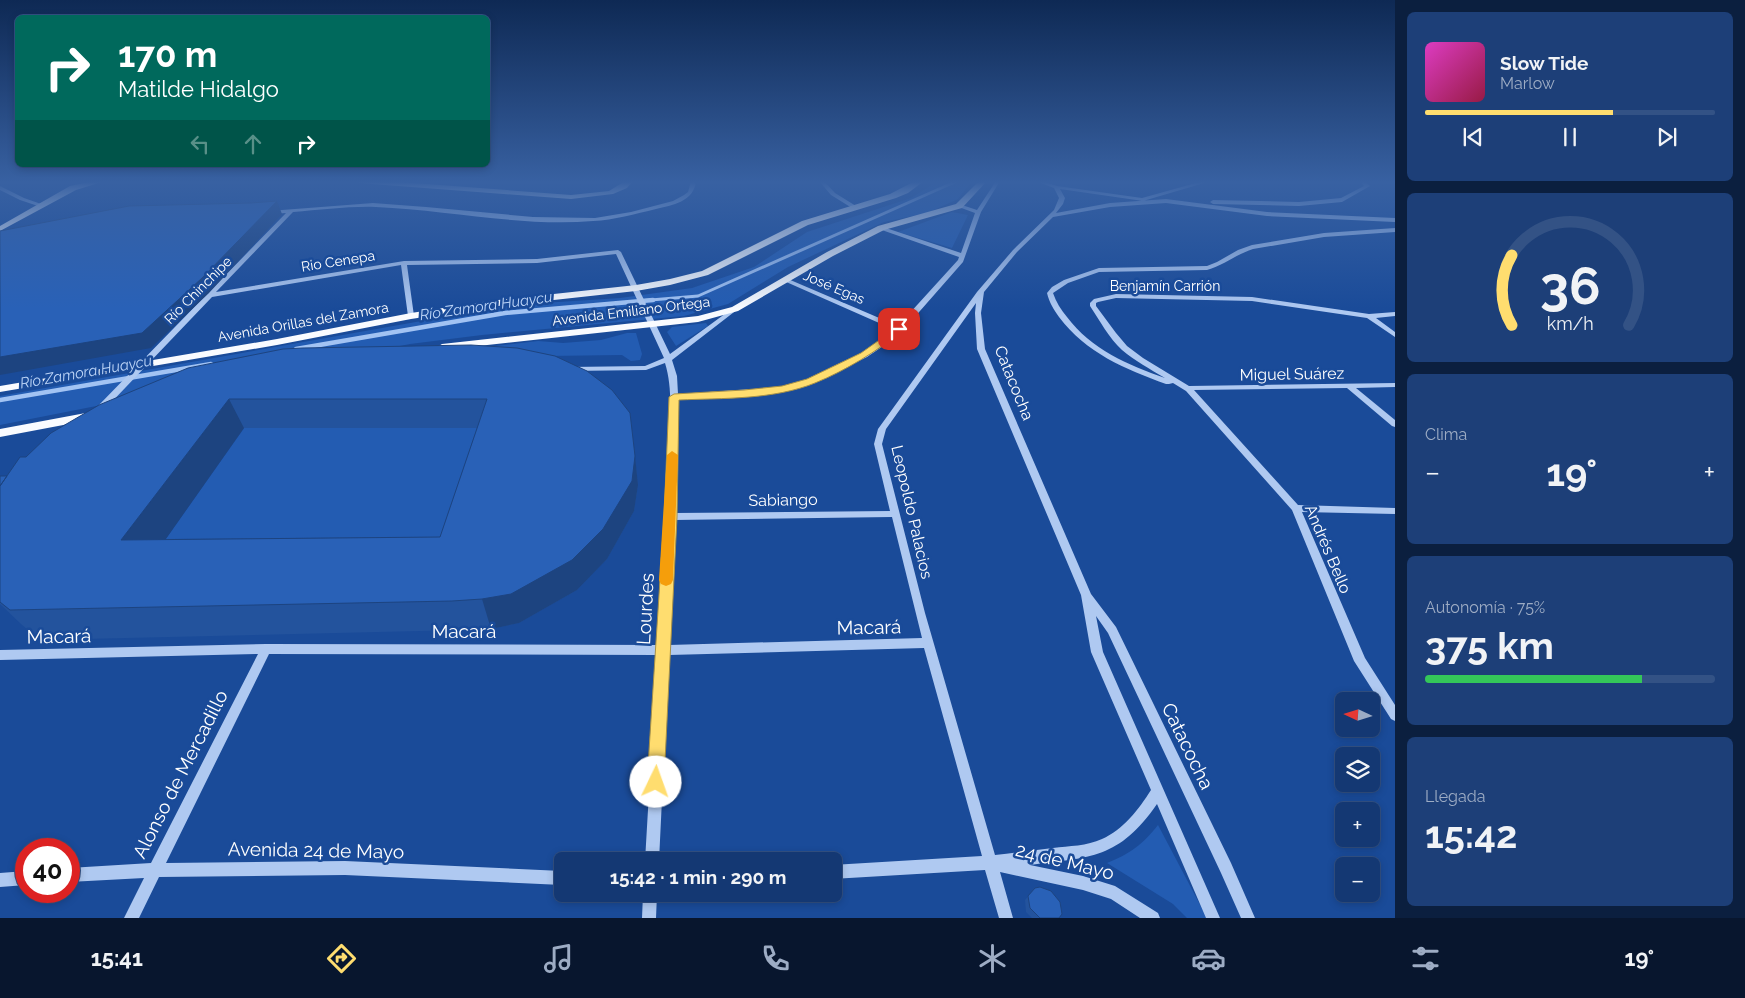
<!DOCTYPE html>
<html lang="es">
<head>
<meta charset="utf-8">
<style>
	:root { --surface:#143873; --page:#1d3f78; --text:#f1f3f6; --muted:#9dacc4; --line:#335285; --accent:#ffdd6f }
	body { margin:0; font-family:Raleway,sans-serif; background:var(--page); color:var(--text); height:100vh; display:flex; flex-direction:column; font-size:19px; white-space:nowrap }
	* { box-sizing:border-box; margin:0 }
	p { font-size:16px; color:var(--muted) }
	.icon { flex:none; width:28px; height:28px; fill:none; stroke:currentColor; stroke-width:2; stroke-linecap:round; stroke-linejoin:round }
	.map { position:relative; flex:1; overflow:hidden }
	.drawer { display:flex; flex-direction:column; gap:12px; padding:12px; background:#0b1f3f; width:350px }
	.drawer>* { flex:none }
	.hud { position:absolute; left:15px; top:15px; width:475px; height:152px; border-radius:8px; box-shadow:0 2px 8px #0003,0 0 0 1px var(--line); background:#00695c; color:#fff; overflow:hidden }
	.needle { width:32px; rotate:274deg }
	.buttons { position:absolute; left:1335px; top:692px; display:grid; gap:10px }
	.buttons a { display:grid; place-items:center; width:45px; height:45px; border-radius:8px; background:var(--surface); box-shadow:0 2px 8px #0003,0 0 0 1px var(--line); font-size:25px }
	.speed { position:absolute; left:15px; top:838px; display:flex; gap:10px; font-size:25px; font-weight:700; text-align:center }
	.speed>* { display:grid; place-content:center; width:65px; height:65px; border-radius:50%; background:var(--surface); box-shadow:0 2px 8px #0003,0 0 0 1px var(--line); line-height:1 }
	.speed .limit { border:8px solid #d22; background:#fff; color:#111 }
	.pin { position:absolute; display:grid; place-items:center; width:42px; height:42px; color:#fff; margin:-21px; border-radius:10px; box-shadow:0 2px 8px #0006 }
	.me { position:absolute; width:55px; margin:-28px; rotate:3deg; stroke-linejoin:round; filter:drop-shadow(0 0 4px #0008) }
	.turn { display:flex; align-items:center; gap:18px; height:105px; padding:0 20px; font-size:22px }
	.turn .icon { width:65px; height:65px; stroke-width:2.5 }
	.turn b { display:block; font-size:35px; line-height:42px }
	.lanes { display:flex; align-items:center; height:48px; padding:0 20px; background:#0003; justify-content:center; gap:25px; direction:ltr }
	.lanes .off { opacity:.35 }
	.big { font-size:38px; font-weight:700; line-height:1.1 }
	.drawer .tile { flex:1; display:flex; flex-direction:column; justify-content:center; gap:8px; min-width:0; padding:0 18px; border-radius:8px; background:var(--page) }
	.drawer .dial { align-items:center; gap:0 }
	.dial svg { height:130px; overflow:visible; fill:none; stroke:var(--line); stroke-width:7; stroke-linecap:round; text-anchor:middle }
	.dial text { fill:var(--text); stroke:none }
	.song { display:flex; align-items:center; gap:15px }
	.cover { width:60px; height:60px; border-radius:8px; background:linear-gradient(135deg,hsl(310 70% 55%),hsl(340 70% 35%)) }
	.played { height:5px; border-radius:2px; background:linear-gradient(90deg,var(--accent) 65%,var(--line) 65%) }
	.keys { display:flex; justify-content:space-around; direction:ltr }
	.heat { display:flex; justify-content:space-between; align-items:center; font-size:28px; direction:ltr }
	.charge { height:8px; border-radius:4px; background:linear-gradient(90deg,#34c759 75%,var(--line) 0) }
	.trip { position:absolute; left:554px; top:852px; width:288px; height:50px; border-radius:8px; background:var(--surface); box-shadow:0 2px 8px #0003,0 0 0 1px var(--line); font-weight:700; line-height:50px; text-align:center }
	.menu { display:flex; height:80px; justify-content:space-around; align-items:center; background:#08162e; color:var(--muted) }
	.menu .icon { width:35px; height:35px }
	.menu .active { color:var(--accent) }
	.menu b { font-size:22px; color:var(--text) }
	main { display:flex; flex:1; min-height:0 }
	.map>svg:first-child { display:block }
	.green { fill:#235cb2 }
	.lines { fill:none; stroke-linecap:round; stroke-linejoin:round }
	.stream-far1 { stroke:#a2c3f3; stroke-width:3 }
	.stream { stroke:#a2c3f3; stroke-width:4.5 }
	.minor { fill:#afc9f1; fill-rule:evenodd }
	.major { fill:#f9fbff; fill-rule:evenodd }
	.wall { fill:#23539d; fill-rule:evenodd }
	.shaded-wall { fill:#1d4480 }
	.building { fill:#2961b7; stroke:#1d4480; fill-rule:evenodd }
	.route { fill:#ffdd6f; stroke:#a69048 }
	.slow { fill:#f59e0b }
	.labels { text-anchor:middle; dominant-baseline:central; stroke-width:5; stroke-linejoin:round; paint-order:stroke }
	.far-street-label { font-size:14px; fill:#fff; stroke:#1a4b99 }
	.far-water-label { font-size:15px; font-style:italic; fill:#bcd4f7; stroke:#1a4b99 }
	.street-label { font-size:16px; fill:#fff; stroke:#1a4b99 }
	.near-street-label { font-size:19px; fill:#fff; stroke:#1a4b99 }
</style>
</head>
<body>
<main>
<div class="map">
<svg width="1395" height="918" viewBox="0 0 1395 918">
	<rect width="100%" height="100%" fill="#1a4b99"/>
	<!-- green -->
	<path class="green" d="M 938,181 L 972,181 L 958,199 L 927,213 L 884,222 L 788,267 L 728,304 L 684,316 L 482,335 L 410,344 L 0,425 L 0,396 L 512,305 L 620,298 L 692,288 L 754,267 L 807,232 L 911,198 Z
		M 952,212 L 968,215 L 952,248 L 898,232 Z
		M 706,323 L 708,326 L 676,346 L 667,332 L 672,327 Z
		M 627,333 L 636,333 L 642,354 L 640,360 L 631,361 L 622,355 L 472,357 L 442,352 L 538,341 L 563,343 L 601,340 Z
		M 244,428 L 493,428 L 450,567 L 144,570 Z
		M 1158,825 L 1207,918 L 1187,918 L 1173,904 L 1107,863 C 1130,854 1143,844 1158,825 Z"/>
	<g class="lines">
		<!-- stream-far1 -->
		<path class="stream-far1" d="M 639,301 L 698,296 L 957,181"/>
		<!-- stream -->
		<path class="stream" d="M 296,349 L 505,313 L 653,300
			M 0,400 L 211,364"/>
		<!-- minor -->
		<path class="minor" d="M 691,181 L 696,181 C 694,202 672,205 656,209 C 635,214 614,220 593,221 C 522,227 447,210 376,207 C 349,206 321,210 293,212 L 216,292 L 404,261 L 537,259 L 618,250 L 621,252 L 670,354 L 733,308 L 737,308 L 738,309 L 672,360 L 677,376 L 678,394 L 782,387 L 807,379 L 861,353 L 895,330 L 784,281 L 784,279 L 788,279 L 898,326 L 958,260 L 959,257 L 879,229 L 879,227 L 883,227 L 961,253 L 975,213 L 956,206 L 959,204 L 977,210 L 996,181 L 1000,181 L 981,212 L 963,262 L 898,336 L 867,357 L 813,383 L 783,391 L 744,395 L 678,399 L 675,513 L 890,511 L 874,444 L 878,429 L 977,292 L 1013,250 L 1054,210 L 1059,198 L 1054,188 L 1035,181 L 1042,181 L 1057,186 L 1142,198 L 1203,181 L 1211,181 L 1143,201 L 1060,189 L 1065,198 L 1063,204 L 1056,213 L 1110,203 L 1166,199 L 1267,212 L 1395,218 L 1395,222 L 1267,216 L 1166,203 L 1110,207 L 1053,217 L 1017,252 L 984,292 L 981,313 L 985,349 L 1091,594 L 1116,627 L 1231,863 L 1255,918 L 1241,918 L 1221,873 L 1108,633 L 1096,616 L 1103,652 L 1220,918 L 1206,918 L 1157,804 C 1119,859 1091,857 1030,865 L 1083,876 L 1115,886 L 1158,913 L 1160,918 L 1140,918 L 1111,899 L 1083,890 L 1000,872 L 1013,918 L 999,918 L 985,870 L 832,879 L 832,865 L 982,856 L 924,648 L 669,655 L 659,861 L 645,861 L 657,655 L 269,654 L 166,863 L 345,861 L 562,871 L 562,885 L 345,875 L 159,877 L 139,918 L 124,918 L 144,878 L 69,882 L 69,868 L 151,863 L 258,654 L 0,660 L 0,650 L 266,644 L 658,645 C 662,581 666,518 668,454 C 669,424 674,392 665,363 L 646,370 L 570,371 L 566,369 L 570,367 L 645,366 L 664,358 L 616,254 L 537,263 L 407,265 L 414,316 L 411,318 L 408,316 L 401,265 L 212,297 L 104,410 L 98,410 L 97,408 L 98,406 L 286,213 L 271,214 L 268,212 L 269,211 L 373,203 L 426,207 L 533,217 L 595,218 L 631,212 L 673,201 L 684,195 L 688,192 ZM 976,303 L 975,313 L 977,349 L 1081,595 L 1091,652 L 1151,790 C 1139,809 1123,830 1102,839 C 1087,846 1069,846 1053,848 C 1034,850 1014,853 995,855 L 925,613 L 882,444 L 886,429 ZM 892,517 L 922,638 L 669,645 L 675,520 Z
			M 819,181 L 824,181 L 835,193 L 856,206 L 856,208 L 852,208 L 831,195 Z
			M 1360,181 L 1365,181 L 1370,186 L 1342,202 L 1299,206 L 1213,204 L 1210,202 L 1213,200 L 1299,202 L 1341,198 L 1364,186 Z
			M 0,186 L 24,198 L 44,205 L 41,207 L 20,200 L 0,190 Z
			M 1395,228 L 1395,232 L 1324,237 L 1253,249 C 1237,254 1224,265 1207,270 L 1099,272 L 1068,283 L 1053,293 C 1056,302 1061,310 1067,317 C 1091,349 1128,365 1165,378 C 1150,369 1135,361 1122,350 C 1109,338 1100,321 1090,306 L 1090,303 L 1094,299 L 1116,294 L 1252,297 L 1369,314 L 1395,312 L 1395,316 L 1376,318 L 1395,332 L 1395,337 L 1367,318 L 1252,301 L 1116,298 L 1098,302 L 1096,303 L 1096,306 L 1116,333 L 1127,346 L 1143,358 L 1189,386 L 1395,383 L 1395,387 L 1356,388 L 1395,420 L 1395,427 L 1392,426 L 1347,388 L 1194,390 L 1298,505 L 1395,508 L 1395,514 L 1302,512 L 1365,658 L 1395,705 L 1395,721 L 1391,719 L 1354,661 L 1292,510 L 1186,391 L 1173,383 L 1169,384 L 1166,384 C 1125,369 1086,353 1059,317 C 1054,310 1049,302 1047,293 L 1052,287 L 1064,280 L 1099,268 L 1207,266 L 1217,262 L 1238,250 L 1252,245 L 1324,233 Z
			M 26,871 L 26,885 L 0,887 L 0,873 Z
			M 643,894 L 657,894 L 656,918 L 642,918 Z"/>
		<!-- major -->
		<path class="major" d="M 93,181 L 105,181 L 76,190 L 0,231 L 0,226 L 70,186 Z
			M 355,181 L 387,181 L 571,195 L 609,191 L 625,181 L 633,181 L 627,188 L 613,194 L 571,199 L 359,183 Z
			M 915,181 L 924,181 L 908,193 L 896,198 L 808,225 L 708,275 L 670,285 L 636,291 L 489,307 L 411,319 L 277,345 L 0,392 L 0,386 L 277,339 L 411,313 L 489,301 L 636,285 L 670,279 L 702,271 L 802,221 L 890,194 Z
			M 979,181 L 987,181 L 962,208 L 884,230 L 833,256 L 738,311 L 698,322 L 442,350 L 437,347 L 442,344 L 698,316 L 732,307 L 827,252 L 878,226 L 956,204 Z
			M 91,412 L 95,413 L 97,416 L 95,419 L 0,437 L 0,429 Z"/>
	</g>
	<!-- wall -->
	<path class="wall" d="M 188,368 L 630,413 L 638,485 L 634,511 L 607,559 L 577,590 L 519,623 L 491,629 L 462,630 L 40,640 L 21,624 L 0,604 L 0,476 L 7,476 L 26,457 ZM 244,428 L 477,428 L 440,537 L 165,539 Z
		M 1035,888 L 1059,918 L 1032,918 L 1026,912 L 1025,900 Z"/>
	<!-- shaded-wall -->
	<path class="shaded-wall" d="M 277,201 L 282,214 L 209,293 L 151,348 L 0,375 L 0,357 Z
		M 229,399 L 244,428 L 144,570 L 121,540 Z
		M 635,456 L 638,485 L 634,511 L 607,559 L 577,590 L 519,623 L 491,629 L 482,599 Z"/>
	<!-- building -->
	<path class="building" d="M 277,201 L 202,278 L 142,333 L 0,357 L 0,231 L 129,206 L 251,203 Z
		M 471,345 L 517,348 L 555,356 L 587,371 L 612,390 L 630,413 L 635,456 L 632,481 L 603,529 L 572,560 L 511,594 L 482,599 L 452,601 L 10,610 L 0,602 L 0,486 L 20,457 L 26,457 L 51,433 L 99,405 L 188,368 L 283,349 L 303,348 ZM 229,399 L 487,399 L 440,537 L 121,540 Z
		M 0,476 L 7,476 L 0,486 Z
		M 1040,887 L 1051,891 L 1060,902 L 1062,914 L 1059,918 L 1040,918 L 1030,908 L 1028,896 L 1035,888 Z"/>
	<!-- sky -->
	<linearGradient id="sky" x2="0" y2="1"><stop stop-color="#0e2954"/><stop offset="0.59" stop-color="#3861a2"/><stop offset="1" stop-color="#3861a2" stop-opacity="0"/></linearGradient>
	<rect width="1395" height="309" fill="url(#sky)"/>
	<!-- route -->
	<path class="route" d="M 899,326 L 903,327 L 903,331 C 875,352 847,370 815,383 C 773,400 723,398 679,400 L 677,517 L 664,782 L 662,788 L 656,791 L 650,788 L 647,782 L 664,517 L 669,397 L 674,394 L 744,390 L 782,386 L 807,379 L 861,353 Z"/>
	<!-- slow -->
	<path class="slow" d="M 672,451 L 678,455 L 673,580 L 671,584 L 666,586 L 661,584 L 659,580 L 667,455 Z"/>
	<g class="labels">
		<!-- far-street labels -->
		<g class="far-street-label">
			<text transform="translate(338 261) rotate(-9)">Rio Cenepa</text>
			<text x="1165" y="286">Benjamín Carrión</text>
			<text transform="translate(834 287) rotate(23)">José Egas</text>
			<text transform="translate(198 290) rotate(-45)">Río Chinchipe</text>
			<text transform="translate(631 311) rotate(-7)">Avenida Emiliano Ortega</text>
			<text transform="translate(303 322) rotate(-10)">Avenida Orillas del Zamora</text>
		</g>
		<!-- far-water labels -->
		<g class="far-water-label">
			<text transform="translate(486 306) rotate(-8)">Río Zamora Huaycu</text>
			<text transform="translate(86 372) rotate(-10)">Río Zamora Huaycu</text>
		</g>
		<!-- street labels -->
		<g class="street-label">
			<text transform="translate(1292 374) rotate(-1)">Miguel Suárez</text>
			<text transform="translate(1014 383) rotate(68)">Catacocha</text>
			<text transform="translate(783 500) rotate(-1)">Sabiango</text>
			<text transform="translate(912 512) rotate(77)">Leopoldo Palacios</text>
			<text transform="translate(1328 549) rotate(67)">Andrés Bello</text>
		</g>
		<!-- near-street labels -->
		<g class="near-street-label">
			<text transform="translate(645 609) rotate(-87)">Lourdes</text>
			<text transform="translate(869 627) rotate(-1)">Macará</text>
			<text x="464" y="631">Macará</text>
			<text transform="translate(59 636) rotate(-1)">Macará</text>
			<text transform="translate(1188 746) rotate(64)">Catacocha</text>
			<text transform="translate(180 774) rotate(-63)">Alonso de Mercadillo</text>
			<text transform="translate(316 850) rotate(1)">Avenida 24 de Mayo</text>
			<text transform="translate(1065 861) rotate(14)">24 de Mayo</text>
		</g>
	</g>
</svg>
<div class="buttons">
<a><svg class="needle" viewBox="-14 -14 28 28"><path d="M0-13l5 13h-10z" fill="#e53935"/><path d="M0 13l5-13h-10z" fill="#9dacc4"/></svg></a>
<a><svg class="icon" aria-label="layers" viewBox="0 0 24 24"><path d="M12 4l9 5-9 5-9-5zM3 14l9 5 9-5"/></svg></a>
<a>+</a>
<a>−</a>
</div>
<div class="speed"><div class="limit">40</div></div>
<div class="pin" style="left:899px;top:329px;background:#d93025"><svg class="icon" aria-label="arrive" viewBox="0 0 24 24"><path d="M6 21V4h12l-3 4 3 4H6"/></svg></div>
<svg class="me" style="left:656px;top:782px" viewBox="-20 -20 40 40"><circle r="19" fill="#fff"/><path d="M0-13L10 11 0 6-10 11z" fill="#ffdd6f"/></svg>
<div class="trip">15:42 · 1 min · 290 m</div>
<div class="hud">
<div class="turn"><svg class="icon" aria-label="right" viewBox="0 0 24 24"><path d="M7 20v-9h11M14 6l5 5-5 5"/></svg><div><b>170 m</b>Matilde Hidalgo</div></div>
<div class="lanes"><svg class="icon off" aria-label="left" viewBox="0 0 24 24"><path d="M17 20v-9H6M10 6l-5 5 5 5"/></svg><svg class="icon off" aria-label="ahead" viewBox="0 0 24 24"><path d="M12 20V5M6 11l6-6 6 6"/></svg><svg class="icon" aria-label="right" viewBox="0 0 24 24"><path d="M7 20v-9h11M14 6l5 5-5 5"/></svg></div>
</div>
</div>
<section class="drawer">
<div class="tile">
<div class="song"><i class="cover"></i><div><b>Slow Tide</b><p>Marlow</p></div></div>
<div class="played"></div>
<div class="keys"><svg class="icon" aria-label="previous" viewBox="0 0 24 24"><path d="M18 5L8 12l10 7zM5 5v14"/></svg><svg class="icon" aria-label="pause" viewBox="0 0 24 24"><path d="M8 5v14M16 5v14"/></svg><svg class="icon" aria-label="next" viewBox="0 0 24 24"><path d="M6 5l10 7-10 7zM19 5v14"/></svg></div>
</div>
<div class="tile dial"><svg viewBox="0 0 100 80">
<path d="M14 69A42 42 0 1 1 86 69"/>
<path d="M14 69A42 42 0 0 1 14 26" stroke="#ffdd6f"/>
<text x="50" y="56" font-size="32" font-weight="700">36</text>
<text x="50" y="72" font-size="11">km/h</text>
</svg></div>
<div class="tile"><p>Clima</p>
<div class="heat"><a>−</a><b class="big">19°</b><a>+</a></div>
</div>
<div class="tile"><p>Autonomía · 75%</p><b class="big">375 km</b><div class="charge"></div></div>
<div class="tile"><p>Llegada</p><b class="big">15:42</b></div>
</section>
</main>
<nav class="menu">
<b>15:41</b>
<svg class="icon active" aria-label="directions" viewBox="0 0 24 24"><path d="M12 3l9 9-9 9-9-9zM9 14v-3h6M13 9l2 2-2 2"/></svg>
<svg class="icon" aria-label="music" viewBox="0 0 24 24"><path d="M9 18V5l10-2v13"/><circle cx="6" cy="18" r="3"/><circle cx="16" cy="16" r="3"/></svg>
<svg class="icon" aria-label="phone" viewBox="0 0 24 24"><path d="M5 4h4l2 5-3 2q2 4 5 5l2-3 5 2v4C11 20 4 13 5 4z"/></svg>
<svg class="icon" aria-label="climate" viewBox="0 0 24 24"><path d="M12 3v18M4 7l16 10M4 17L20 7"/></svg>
<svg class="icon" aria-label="car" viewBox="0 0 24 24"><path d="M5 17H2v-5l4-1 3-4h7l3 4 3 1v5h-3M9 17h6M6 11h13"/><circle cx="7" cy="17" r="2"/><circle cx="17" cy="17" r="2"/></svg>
<svg class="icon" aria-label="filters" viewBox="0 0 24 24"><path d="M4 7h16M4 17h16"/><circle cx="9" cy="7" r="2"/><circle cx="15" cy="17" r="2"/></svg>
<b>19°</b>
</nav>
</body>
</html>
